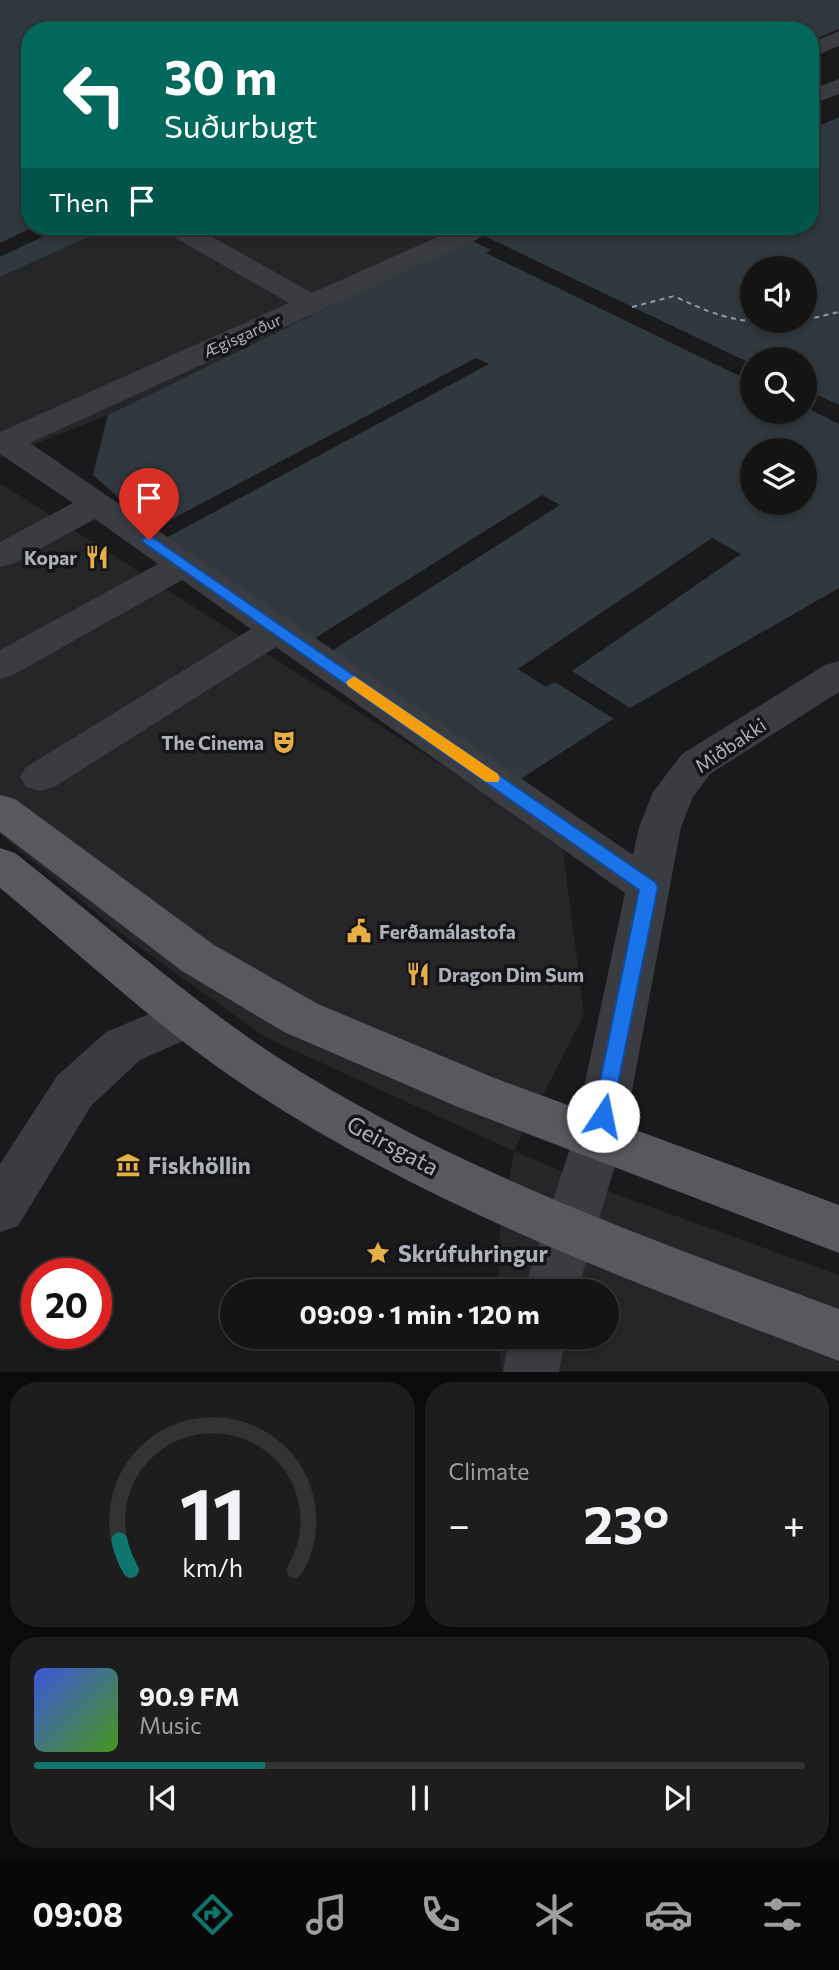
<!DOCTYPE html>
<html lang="en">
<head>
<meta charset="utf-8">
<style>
	:root { --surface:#141415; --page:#1d1d1e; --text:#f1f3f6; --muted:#9d9ea0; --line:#333334; --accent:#0f766e }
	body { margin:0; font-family:Commissioner,sans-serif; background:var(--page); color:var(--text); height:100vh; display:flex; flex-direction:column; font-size:26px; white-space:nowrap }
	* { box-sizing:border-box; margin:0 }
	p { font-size:23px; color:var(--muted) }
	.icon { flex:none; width:38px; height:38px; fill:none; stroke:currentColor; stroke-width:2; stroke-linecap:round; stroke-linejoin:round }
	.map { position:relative; height:1372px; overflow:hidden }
	.side { display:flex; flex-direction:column; gap:10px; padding:10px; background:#0b0b0c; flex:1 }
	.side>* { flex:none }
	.banner { position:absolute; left:21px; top:21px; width:798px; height:214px; border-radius:28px; box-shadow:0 4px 10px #0003,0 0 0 2px var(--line); background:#00695c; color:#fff; overflow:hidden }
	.tools { position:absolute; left:740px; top:256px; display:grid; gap:14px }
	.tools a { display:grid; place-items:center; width:77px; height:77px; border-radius:50%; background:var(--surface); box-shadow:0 4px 10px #0003,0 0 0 2px var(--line); font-size:35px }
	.speed { position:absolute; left:21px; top:1258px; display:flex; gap:14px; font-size:35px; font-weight:700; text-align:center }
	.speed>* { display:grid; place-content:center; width:91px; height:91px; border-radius:50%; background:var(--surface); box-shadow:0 4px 10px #0003,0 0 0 2px var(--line); line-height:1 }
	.speed .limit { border:10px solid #d22; background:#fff; color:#111 }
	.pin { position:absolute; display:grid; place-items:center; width:60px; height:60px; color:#fff; margin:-72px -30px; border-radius:50% 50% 50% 0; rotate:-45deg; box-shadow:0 0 7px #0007 }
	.pin .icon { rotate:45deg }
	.me { position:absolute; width:77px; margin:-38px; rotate:11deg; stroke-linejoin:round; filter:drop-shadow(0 0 5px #0008) }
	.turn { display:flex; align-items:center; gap:24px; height:147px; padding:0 28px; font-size:32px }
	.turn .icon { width:91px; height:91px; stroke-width:2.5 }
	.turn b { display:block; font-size:49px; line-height:60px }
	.then { display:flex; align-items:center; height:66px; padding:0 28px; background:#0003; gap:14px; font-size:26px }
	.big { font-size:52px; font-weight:700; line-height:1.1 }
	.side .widget { flex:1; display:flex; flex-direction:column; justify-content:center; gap:10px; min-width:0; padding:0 24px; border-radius:28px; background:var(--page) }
	.side .dial { align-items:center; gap:0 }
	.dial svg { height:182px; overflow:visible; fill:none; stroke:var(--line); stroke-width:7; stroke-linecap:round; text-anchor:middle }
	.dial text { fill:var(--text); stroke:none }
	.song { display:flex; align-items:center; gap:21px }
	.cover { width:84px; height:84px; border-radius:10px; background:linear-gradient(135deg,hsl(230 70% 55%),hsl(100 70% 35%)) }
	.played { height:7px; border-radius:4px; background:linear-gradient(90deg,var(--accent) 30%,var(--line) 30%) }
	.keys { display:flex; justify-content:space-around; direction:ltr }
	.heat { display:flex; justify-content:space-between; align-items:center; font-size:38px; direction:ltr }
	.side .tiles { flex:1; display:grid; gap:10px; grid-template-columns:1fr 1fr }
	.widget:last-child { grid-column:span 2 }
	.trip { position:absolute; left:220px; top:1279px; width:399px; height:70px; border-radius:35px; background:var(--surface); box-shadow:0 4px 10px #0003,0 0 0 2px var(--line); font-weight:700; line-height:70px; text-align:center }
	.tabs { display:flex; height:112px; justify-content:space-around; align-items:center; background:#080808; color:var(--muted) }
	.tabs .icon { width:49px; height:49px }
	.tabs .selected { color:var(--accent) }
	.tabs b { font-size:32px; color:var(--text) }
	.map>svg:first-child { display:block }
	.built { fill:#262629 }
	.water { fill:#30393f; fill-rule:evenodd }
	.pier { fill:#1a1a1c }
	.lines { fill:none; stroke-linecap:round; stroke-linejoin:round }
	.ferry { stroke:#879fb3; stroke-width:2; stroke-dasharray:5 4.5; stroke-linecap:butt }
	.minor { fill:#3b3c41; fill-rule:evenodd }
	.major { fill:#57595f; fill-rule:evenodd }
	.route { fill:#1a73e8; stroke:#114b97; stroke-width:2 }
	.slow { fill:#f59e0b }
	.labels { text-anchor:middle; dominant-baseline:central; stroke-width:7; stroke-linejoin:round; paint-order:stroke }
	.far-street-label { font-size:16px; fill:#adb1bb; stroke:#151517 }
	.poi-label { font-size:19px; font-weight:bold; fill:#adb1bb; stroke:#151517; text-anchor:end }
	.street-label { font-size:19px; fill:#adb1bb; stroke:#151517 }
	.near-street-label { font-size:23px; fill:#adb1bb; stroke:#151517 }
	.near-poi-label { font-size:23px; font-weight:bold; fill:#adb1bb; stroke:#151517; text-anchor:start }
</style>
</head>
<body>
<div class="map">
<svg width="839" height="1372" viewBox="0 0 839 1372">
	<rect width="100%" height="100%" fill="#1a1a1c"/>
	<!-- built -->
	<path class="built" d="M 113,226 L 494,226 L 108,415 L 0,458 L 0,277 Z
		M 0,483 L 562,842 L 584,1015 L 514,1151 L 618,1195 L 839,1275 L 839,1371 L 502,1371 L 497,1337 L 607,1337 L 607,1292 L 498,1291 L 500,1231 L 514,1151 L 265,1037 L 132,942 L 0,834 Z"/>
	<!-- water -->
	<path class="water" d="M 0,0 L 839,0 L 839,29 L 810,41 L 810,30 L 30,30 L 30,226 L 113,226 L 0,277 Z
		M 839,117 L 839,588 L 630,708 L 513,784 L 154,529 L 93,475 L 108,415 L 494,226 L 810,226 L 810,130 ZM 752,268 L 805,268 L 805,320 L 752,320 ZM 752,359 L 805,359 L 805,411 L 752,411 ZM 752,450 L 805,450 L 805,502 L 752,502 Z"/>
	<!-- pier -->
	<path class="pier" d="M 35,226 L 65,226 L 0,257 L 0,243 Z
		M 478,233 L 752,364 L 752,382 L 486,253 L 491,250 L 467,238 Z
		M 476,358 L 489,364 L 166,538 L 153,529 Z
		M 805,389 L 839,405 L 839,424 L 805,407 Z
		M 542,495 L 560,505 L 327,654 L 309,642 Z
		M 712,538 L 741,554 L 572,671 L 630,708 L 614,719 L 555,682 L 546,687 L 518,669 Z"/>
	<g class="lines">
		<!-- ferry -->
		<path class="ferry" d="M 632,307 L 674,296 C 726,321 747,325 804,320
			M 805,320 L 839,312"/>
		<!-- minor -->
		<path class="minor" d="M 839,31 L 839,46 L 810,58 L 810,43 Z
			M 839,79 L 839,94 L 810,105 L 810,90 Z
			M 161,226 L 193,226 L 312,293 L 462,226 L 497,226 L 493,232 L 30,443 L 633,855 L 639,827 L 653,792 L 682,754 L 825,665 L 839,661 L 839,692 L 710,774 L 693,797 L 681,827 L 623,1139 L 577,1292 L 523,1292 L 573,1139 L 625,893 L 276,647 L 54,787 L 40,791 L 26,787 L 20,777 L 26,767 L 251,629 L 182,580 L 13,675 L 0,679 L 0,650 L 158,564 L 95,519 L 12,564 L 0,567 L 0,542 L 73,503 L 0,454 L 0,432 L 289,303 L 165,232 Z
			M 186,999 L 203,1004 L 209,1018 L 203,1032 L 140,1060 L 91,1106 L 18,1226 L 0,1232 L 0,1164 L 57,1076 L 106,1032 Z
			M 509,1337 L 565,1337 L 559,1372 L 503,1372 Z"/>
		<!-- major -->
		<path class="major" d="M 0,795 L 15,799 L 214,945 L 318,1004 L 492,1077 L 839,1205 L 839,1253 L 458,1107 L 284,1032 L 182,971 L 0,832 Z
			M 0,848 L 15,853 C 101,920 183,995 274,1055 C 447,1167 647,1238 839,1309 L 839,1361 C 635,1283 424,1206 242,1084 C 155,1026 80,954 0,888 Z"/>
	</g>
	<!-- route -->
	<path class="route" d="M 149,535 L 655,882 L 658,887 L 610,1123 L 603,1125 L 596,1123 L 593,1116 L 639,890 L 144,543 L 142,540 Z"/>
	<!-- slow -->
	<path class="slow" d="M 354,676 L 498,774 L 500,778 L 498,782 L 486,782 L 348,686 L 346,682 Z"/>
	<!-- icons -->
	<defs>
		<g id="restaurant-bare" transform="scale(1.89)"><path d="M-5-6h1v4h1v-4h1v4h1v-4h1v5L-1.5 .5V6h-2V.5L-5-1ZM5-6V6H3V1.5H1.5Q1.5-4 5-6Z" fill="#e8af46" stroke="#151517" stroke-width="2.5" paint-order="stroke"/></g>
		<g id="theatre-bare" transform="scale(1.89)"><path d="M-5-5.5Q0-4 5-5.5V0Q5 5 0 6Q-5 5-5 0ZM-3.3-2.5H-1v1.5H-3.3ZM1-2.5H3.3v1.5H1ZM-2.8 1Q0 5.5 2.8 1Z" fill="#e8af46" stroke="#151517" stroke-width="2.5" paint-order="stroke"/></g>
		<g id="civic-bare" transform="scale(1.89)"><path d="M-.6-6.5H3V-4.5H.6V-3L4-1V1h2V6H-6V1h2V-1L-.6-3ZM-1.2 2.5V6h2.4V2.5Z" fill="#e8af46" stroke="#151517" stroke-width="2.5" paint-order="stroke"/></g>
		<g id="museum-bare" transform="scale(1.89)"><path d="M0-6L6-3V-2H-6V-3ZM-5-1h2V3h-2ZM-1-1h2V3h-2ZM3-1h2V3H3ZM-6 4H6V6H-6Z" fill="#e8af46" stroke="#151517" stroke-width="2.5" paint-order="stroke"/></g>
		<g id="sight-bare" transform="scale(1.89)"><path d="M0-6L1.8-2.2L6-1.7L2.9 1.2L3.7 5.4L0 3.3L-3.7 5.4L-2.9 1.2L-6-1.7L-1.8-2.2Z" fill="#e8af46" stroke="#151517" stroke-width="2.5" paint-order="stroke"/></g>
	</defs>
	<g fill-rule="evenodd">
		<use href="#restaurant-bare" x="97" y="557"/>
		<use href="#theatre-bare" x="284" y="742"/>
		<use href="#civic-bare" x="359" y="931"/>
		<use href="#restaurant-bare" x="418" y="974"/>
		<use href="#museum-bare" x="128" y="1165"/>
		<use href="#sight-bare" x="378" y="1253"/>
	</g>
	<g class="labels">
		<!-- far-street labels -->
		<g class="far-street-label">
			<text transform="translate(242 335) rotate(-24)">Ægisgarður</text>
		</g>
		<!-- poi labels -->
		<g class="poi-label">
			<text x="77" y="557">Kopar</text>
			<text x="264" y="742">The Cinema</text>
			<text x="379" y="931" text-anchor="start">Ferðamálastofa</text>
			<text x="438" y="974" text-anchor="start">Dragon Dim Sum</text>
		</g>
		<!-- street labels -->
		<g class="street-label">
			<text transform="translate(730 745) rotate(-34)">Miðbakki</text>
		</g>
		<!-- near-street labels -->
		<g class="near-street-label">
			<text transform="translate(393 1145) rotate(28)">Geirsgata</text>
		</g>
		<!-- near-poi labels -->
		<g class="near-poi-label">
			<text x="148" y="1165">Fiskhöllin</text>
			<text x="398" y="1253">Skrúfuhringur</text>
		</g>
	</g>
</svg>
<div class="tools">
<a><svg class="icon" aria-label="sound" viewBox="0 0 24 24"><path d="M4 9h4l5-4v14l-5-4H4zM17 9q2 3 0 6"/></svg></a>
<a><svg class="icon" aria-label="search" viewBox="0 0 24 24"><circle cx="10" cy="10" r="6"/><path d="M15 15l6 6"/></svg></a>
<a><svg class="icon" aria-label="layers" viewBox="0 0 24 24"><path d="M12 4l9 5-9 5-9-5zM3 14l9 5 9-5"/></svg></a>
</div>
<div class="speed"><div class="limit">20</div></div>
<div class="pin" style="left:149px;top:540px;background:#d93025"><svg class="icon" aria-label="arrive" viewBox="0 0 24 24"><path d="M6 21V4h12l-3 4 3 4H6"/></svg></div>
<svg class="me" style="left:603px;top:1116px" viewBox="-20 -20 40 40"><circle r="19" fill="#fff"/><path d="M0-13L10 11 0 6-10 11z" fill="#1a73e8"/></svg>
<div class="trip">09:09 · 1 min · 120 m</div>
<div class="banner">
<div class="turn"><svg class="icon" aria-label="left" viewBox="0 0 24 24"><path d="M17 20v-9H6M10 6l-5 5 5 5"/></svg><div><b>30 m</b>Suðurbugt</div></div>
<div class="then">Then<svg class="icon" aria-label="arrive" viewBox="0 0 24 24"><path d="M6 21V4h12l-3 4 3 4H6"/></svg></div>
</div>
</div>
<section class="side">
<div class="tiles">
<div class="widget dial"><svg viewBox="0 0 100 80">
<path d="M14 69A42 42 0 1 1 86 69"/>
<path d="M14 69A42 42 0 0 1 9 56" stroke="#0f766e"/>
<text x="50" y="56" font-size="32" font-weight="700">11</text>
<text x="50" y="72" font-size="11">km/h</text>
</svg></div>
<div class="widget"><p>Climate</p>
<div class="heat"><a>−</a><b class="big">23°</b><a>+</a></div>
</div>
<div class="widget">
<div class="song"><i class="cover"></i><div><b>90.9 FM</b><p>Music</p></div></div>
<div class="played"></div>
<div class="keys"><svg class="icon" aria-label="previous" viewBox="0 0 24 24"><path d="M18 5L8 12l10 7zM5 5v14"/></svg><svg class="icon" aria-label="pause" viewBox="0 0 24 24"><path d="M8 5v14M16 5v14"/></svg><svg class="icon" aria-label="next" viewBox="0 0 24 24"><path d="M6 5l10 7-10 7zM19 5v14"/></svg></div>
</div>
</div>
</section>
<nav class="tabs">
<b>09:08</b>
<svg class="icon selected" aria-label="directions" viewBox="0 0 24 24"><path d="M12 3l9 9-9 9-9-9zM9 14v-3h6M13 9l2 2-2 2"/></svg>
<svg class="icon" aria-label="music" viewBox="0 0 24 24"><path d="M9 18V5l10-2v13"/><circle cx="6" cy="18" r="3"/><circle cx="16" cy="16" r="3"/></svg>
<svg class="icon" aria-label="phone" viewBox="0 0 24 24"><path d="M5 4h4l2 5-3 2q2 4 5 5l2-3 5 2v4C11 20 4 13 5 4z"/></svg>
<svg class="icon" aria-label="climate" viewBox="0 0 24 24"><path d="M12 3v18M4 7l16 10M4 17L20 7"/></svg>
<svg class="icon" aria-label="car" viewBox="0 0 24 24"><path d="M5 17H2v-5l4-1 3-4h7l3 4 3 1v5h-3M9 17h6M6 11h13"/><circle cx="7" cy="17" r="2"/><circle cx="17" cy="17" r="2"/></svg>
<svg class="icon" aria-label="filters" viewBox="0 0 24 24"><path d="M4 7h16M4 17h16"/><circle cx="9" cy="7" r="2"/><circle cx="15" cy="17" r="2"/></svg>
</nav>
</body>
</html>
